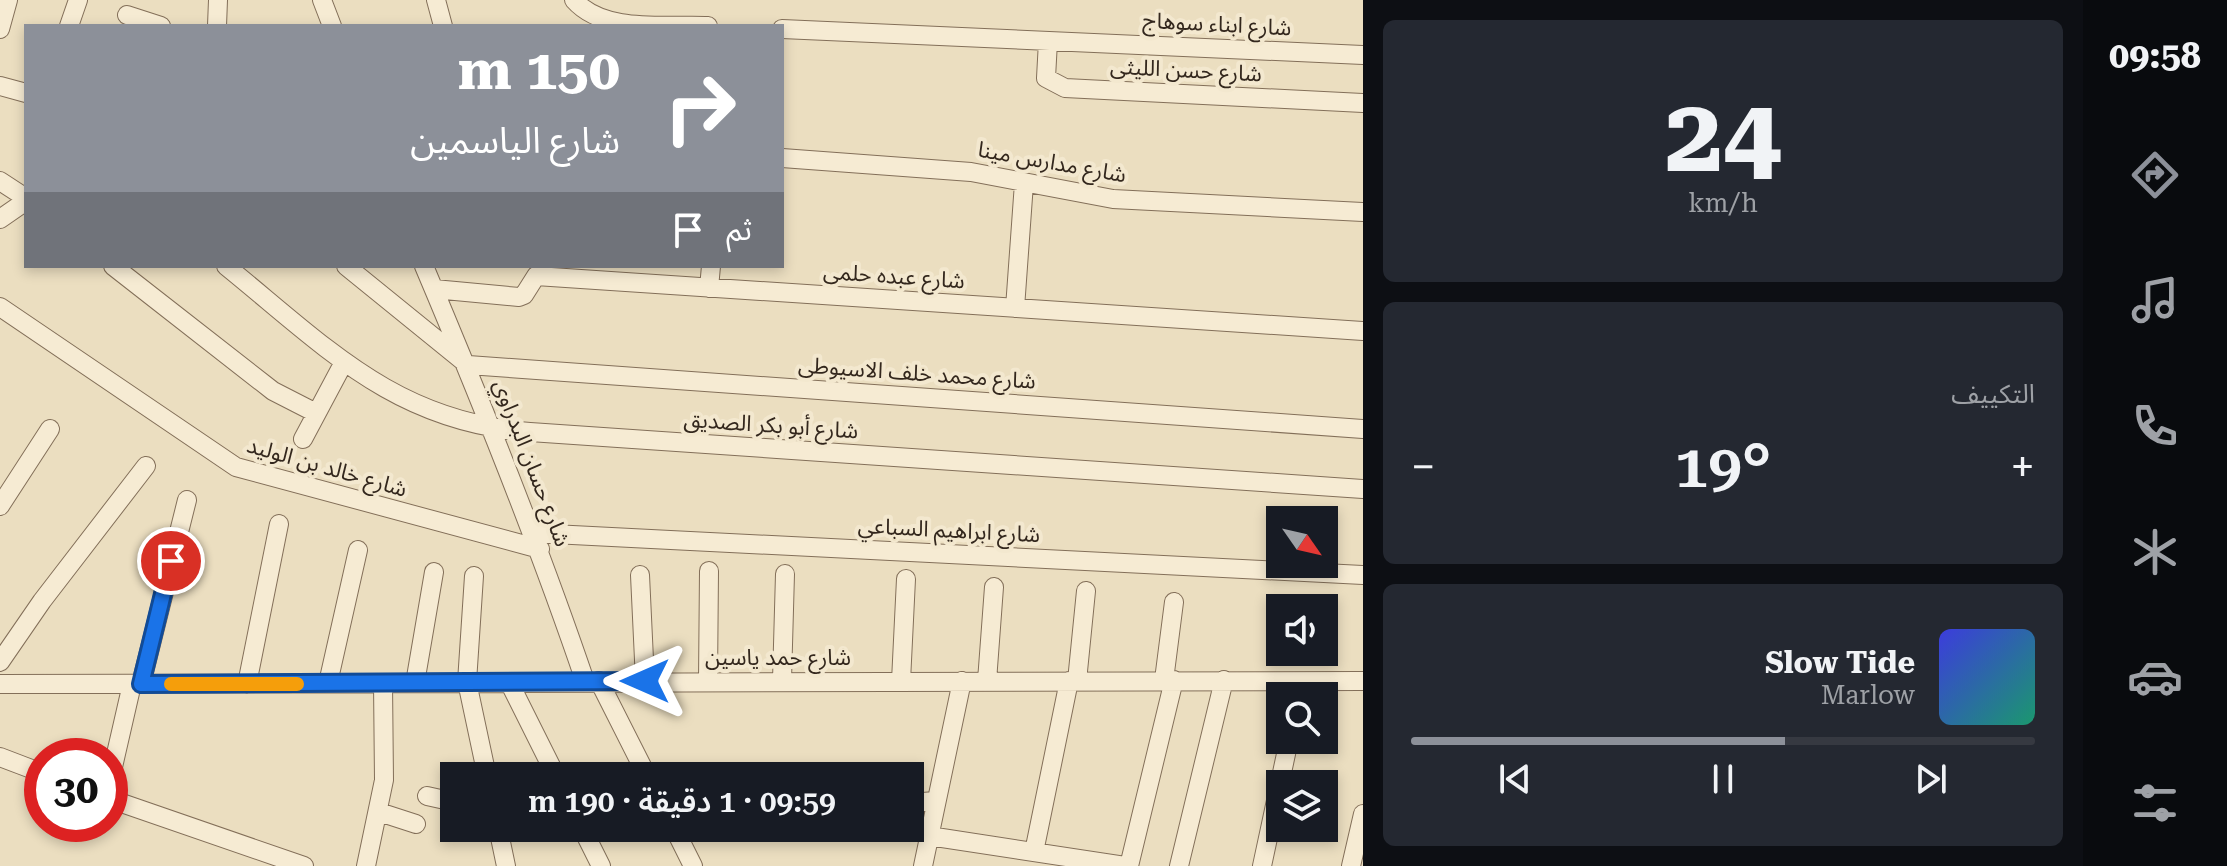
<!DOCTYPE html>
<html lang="ar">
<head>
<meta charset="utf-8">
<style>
	:root { --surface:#171b24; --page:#242831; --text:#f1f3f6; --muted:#9ea1a6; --line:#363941; --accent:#8c9099 }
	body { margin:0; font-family:"Roboto Serif","Noto Sans Arabic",serif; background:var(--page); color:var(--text); direction:rtl; height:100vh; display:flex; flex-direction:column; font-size:30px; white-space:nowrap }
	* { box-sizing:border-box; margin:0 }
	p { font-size:26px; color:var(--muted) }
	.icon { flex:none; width:44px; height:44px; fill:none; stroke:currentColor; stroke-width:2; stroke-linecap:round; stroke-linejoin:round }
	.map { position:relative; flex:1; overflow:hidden; direction:ltr }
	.details { display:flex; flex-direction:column; gap:20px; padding:20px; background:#0d0f14; width:720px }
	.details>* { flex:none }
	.hud { position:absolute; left:24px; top:24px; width:760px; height:244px; border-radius:0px; box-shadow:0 4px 12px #0003; direction:rtl; background:#8c9099; color:#fff; overflow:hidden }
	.needle { width:52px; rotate:124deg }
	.fabs { position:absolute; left:1266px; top:506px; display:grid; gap:16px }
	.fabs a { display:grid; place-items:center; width:72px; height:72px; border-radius:0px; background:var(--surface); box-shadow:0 4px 12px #0003; font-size:40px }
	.speed { position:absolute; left:24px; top:738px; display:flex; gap:16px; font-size:40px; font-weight:700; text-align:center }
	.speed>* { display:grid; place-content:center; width:104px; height:104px; border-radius:50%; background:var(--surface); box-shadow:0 4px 12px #0003; line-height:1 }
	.speed .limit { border:12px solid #d22; background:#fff; color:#111 }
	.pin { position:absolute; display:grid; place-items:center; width:68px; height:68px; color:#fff; margin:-34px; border:4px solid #fff; border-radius:50%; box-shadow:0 2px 8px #0007 }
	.me { position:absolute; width:88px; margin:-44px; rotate:270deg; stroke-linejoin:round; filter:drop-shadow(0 0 6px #0008) }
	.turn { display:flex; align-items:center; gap:28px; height:168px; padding:0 32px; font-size:36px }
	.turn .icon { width:104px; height:104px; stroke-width:2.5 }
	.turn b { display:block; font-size:56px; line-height:68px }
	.then { display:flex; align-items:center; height:76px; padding:0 32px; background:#0003; gap:16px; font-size:30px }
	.big { font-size:60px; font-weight:600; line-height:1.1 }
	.details .widget { flex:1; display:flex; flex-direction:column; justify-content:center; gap:12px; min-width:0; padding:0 28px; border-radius:12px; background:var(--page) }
	.details .dial { align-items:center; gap:0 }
	.dial b { font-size:104px; line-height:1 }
	.song { display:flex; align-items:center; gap:24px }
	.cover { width:96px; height:96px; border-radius:12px; background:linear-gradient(135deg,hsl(240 70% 55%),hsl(160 70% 35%)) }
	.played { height:8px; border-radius:4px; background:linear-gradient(90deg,var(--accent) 60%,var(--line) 60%) }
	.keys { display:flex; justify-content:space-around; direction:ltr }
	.heat { display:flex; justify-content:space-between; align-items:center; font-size:44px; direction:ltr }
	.trip { position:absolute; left:440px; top:762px; width:484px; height:80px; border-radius:0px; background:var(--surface); box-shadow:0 4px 12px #0003; font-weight:600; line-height:80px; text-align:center; direction:rtl }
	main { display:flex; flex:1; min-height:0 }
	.menu { display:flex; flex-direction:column; width:144px; justify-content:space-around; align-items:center; background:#090b0e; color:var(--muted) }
	.menu .icon { width:56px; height:56px }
	.menu .current { color:var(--accent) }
	.menu b { font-size:36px; color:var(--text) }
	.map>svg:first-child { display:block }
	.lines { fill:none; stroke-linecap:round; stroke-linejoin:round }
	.minor-casing { stroke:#836f59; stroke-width:20 }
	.minor { stroke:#f6ebd3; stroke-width:18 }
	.route-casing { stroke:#114b97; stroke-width:20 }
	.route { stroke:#1a73e8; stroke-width:14 }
	.slow { stroke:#f59e0b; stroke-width:14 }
	.labels { text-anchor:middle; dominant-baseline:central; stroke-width:8; stroke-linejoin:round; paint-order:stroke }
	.street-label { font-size:22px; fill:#33271d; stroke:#f3e8cf }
</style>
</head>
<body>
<main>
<nav class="menu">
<b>09:58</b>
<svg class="icon current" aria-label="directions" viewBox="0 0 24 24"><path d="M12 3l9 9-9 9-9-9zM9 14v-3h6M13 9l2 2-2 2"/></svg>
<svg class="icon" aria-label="music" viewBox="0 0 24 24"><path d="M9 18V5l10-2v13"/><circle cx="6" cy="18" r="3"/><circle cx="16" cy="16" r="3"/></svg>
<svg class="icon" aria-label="phone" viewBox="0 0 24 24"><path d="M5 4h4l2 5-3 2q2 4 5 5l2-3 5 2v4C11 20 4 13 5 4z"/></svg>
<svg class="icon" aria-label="climate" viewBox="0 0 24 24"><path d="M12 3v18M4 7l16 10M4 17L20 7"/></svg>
<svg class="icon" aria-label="car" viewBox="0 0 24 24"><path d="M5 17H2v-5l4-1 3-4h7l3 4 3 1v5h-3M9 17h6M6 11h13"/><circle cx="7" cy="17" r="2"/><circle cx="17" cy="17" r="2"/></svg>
<svg class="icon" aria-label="filters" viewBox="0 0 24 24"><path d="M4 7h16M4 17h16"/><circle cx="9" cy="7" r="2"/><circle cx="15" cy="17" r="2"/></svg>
</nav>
<section class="details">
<div class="widget dial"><b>24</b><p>km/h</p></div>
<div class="widget"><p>التكييف</p>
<div class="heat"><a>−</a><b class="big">19°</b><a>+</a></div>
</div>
<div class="widget">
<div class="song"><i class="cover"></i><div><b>Slow Tide</b><p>Marlow</p></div></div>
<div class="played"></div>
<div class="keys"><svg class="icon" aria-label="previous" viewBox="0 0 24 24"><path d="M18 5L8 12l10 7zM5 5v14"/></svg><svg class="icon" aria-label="pause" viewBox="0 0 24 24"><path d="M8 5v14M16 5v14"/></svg><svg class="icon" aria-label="next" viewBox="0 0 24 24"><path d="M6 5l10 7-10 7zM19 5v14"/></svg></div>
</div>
</section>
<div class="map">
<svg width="1363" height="866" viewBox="0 0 1363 866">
	<rect width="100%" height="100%" fill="#ebdec0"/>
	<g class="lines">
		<!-- minor casing -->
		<g class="minor-casing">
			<path id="minor" d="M 322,0 L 332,26
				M 436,0 L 443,26
				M 574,0 C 604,34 666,24 708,26
				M 127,15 L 161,26
				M 69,26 L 78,0
				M 217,26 L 218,0
				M 0,29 L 8,0
				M 782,29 L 1363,55
				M 1048,41 L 1046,78 L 1065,88 L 1363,103
				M 0,86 L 26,93
				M 782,158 L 971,172 L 1113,199 L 1363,212
				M 0,181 L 26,198
				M 0,219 L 26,201
				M 113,266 L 273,391 L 316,413
				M 226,266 C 326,347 395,422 530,432 L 1363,489
				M 346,266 L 468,365 L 1363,429
				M 424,266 C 482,403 537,540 585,681
				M 709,288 L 711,266
				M 434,289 L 519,297 L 524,295 L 536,276 L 1363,331
				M 0,307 L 236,467 L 540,549
				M 1015,308 L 1024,183
				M 303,439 L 344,362
				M 0,506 L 50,429
				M 533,533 L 1363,575
				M 640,575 L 645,681
				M 474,576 L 467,682 L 487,776
				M 0,662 L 42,601 L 146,466
				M 708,680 L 709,571
				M 782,680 L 785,574
				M 1164,680 L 1174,602
				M 599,681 L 647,776
				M 901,681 L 906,579
				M 987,681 L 994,587
				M 1077,681 L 1086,591
				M 509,682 L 556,776
				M 328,683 L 358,550
				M 415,683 L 434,572
				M 0,684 L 1363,681
				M 141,684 L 187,500
				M 247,684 L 279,524
				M 0,757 L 42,773
				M 110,780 L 132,684
				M 427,796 L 454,802
				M 110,799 L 304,866
				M 910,803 L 935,801
				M 379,812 L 416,824
				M 498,828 L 506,866
				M 582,828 L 601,866
				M 674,828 L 693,866
				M 929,836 L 1125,866
				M 1034,852 L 1069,681
				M 366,866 L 384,780 L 383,683
				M 923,866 L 962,681
				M 1129,866 L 1174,680
				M 1179,866 L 1224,680
				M 1262,866 L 1289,740
				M 1351,866 L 1363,814"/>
		</g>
		<!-- minor -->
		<use href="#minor" class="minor"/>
	</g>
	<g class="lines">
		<!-- route casing -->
		<g class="route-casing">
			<path id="route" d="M 171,561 L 141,684 L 645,681"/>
		</g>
		<!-- route -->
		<use href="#route" class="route"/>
		<!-- slow -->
		<path class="slow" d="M 171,684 L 297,684"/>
	</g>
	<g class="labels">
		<!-- street labels -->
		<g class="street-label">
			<text transform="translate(1217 24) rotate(3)">شارع ابناء سوهاج</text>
			<text transform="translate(1186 70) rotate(3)">شارع حسن الليثى</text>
			<text transform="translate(1052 162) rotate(10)">شارع مدارس مينا</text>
			<text transform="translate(894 276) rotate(4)">شارع عبده حلمى</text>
			<text transform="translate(917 373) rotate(4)">شارع محمد خلف الاسيوطى</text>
			<text transform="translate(771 425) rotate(4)">شارع أبو بكر الصديق</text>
			<text transform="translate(532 463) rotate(69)">شارع حسان البدراوي</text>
			<text transform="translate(327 467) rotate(16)">شارع خالد بن الوليد</text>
			<text transform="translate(949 530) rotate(3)">شارع ابراهيم السباعي</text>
			<text x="778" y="657">شارع حمد ياسين</text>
		</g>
	</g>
</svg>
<div class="fabs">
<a><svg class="needle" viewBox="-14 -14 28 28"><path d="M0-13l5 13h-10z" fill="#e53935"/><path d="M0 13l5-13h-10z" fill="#9ea1a6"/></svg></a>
<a><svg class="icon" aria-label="sound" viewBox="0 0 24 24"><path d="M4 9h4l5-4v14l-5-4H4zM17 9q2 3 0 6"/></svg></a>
<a><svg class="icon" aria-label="search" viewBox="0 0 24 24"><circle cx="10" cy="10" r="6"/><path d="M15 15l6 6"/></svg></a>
<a><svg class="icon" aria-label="layers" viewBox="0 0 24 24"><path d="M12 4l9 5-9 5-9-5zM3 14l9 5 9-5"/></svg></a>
</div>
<div class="speed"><div class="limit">30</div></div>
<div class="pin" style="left:171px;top:561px;background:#d93025"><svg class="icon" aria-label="arrive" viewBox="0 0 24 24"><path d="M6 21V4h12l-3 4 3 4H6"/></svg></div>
<svg class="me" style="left:645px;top:681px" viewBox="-20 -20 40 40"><path d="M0-17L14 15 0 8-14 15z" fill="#1a73e8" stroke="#fff" stroke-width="4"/></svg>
<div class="trip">09:59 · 1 دقيقة · 190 m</div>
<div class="hud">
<div class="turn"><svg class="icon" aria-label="right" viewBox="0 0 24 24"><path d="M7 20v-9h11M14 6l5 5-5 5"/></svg><div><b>150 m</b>شارع الياسمين</div></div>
<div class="then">ثم<svg class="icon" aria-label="arrive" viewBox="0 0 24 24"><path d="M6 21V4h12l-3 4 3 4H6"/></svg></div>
</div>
</div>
</main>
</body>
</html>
